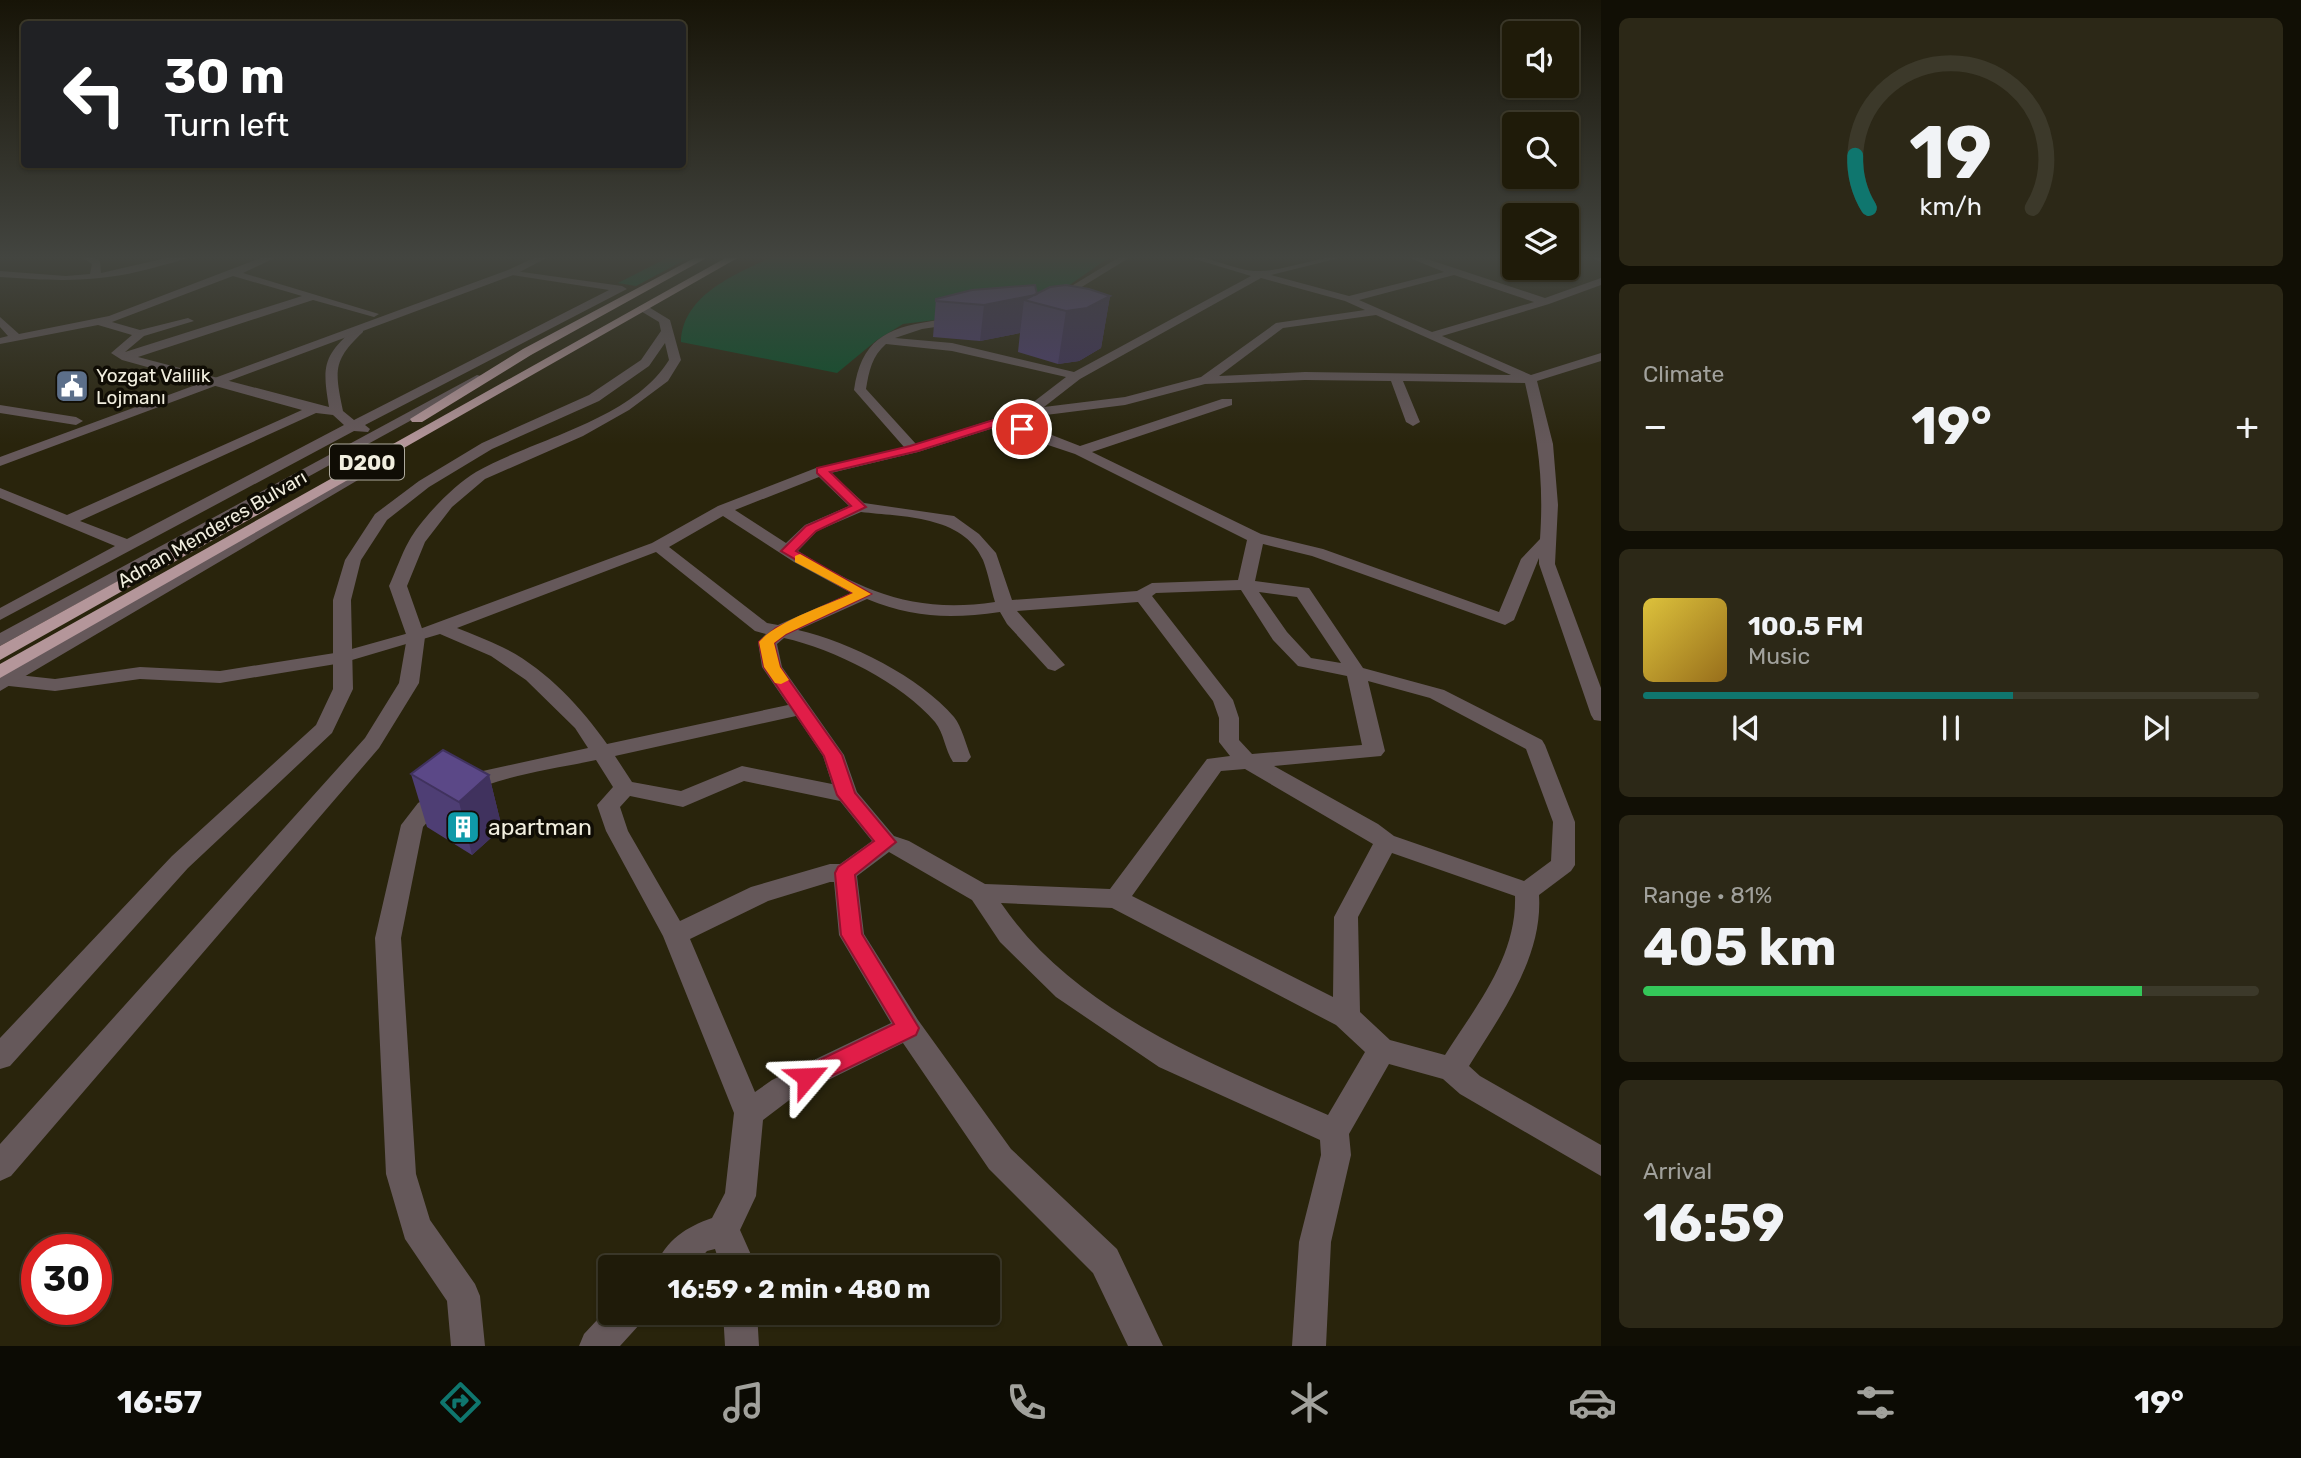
<!DOCTYPE html>
<html lang="en">
<head>
<meta charset="utf-8">
<style>
	:root { --surface:#1f1b09; --page:#2c2817; --text:#f1f3f6; --muted:#a1a19c; --line:#3c392a; --accent:#0f766e }
	body { margin:0; font-family:Rubik,sans-serif; background:var(--page); color:var(--text); height:100vh; display:flex; flex-direction:column; font-size:26px; white-space:nowrap }
	* { box-sizing:border-box; margin:0 }
	p { font-size:23px; color:var(--muted) }
	.icon { flex:none; width:38px; height:38px; fill:none; stroke:currentColor; stroke-width:2; stroke-linecap:round; stroke-linejoin:round }
	.map { position:relative; flex:1; overflow:hidden }
	.panel { display:flex; flex-direction:column; gap:18px; padding:18px; background:#110f05; width:700px }
	.panel>* { flex:none }
	.guide { position:absolute; left:21px; top:21px; width:665px; height:147px; border-radius:7px; box-shadow:0 2px 5px #0004,0 0 0 2px var(--line); background:#202124; color:#fff; overflow:hidden }
	.tools { position:absolute; left:1502px; top:21px; display:grid; gap:14px }
	.tools a { display:grid; place-items:center; width:77px; height:77px; border-radius:7px; background:var(--surface); box-shadow:0 2px 5px #0004,0 0 0 2px var(--line); font-size:35px }
	.speed { position:absolute; left:21px; top:1234px; display:flex; gap:14px; font-size:35px; font-weight:700; text-align:center }
	.speed>* { display:grid; place-content:center; width:91px; height:91px; border-radius:50%; background:var(--surface); box-shadow:0 2px 5px #0004,0 0 0 2px var(--line); line-height:1 }
	.speed .limit { border:10px solid #d22; background:#fff; color:#111 }
	.pin { position:absolute; display:grid; place-items:center; width:60px; height:60px; color:#fff; margin:-30px; border:4px solid #fff; border-radius:50%; box-shadow:0 2px 7px #0007 }
	.me { position:absolute; width:77px; margin:-38px; rotate:64deg; stroke-linejoin:round; filter:drop-shadow(0 0 5px #0008) }
	.turn { display:flex; align-items:center; gap:24px; height:147px; padding:0 28px; font-size:32px }
	.turn .icon { width:91px; height:91px; stroke-width:2.5 }
	.turn b { display:block; font-size:49px; line-height:60px }
	.big { font-size:52px; font-weight:700; line-height:1.1 }
	.panel .widget { flex:1; display:flex; flex-direction:column; justify-content:center; gap:10px; min-width:0; padding:0 24px; border-radius:10px; background:var(--page) }
	.panel .dial { align-items:center; gap:0 }
	.dial svg { height:182px; overflow:visible; fill:none; stroke:var(--line); stroke-width:7; stroke-linecap:round; text-anchor:middle }
	.dial text { fill:var(--text); stroke:none }
	.song { display:flex; align-items:center; gap:21px }
	.cover { width:84px; height:84px; border-radius:10px; background:linear-gradient(135deg,hsl(50 70% 55%),hsl(40 70% 35%)) }
	.played { height:7px; border-radius:4px; background:linear-gradient(90deg,var(--accent) 60%,var(--line) 60%) }
	.keys { display:flex; justify-content:space-around; direction:ltr }
	.heat { display:flex; justify-content:space-between; align-items:center; font-size:38px; direction:ltr }
	.charge { height:10px; border-radius:5px; background:linear-gradient(90deg,#34c759 81%,var(--line) 0) }
	.trip { position:absolute; left:598px; top:1255px; width:402px; height:70px; border-radius:7px; background:var(--surface); box-shadow:0 2px 5px #0004,0 0 0 2px var(--line); font-weight:700; line-height:70px; text-align:center }
	.menu { display:flex; height:112px; justify-content:space-around; align-items:center; background:#0c0b04; color:var(--muted) }
	.menu .icon { width:49px; height:49px }
	.menu .active { color:var(--accent) }
	.menu b { font-size:32px; color:var(--text) }
	main { display:flex; flex:1; min-height:0 }
	.map>svg:first-child { display:block }
	.green { fill:#065229 }
	.lines { fill:none; stroke-linecap:round; stroke-linejoin:round }
	.minor { fill:#65585a; fill-rule:evenodd }
	.tertiary { fill:#65585a; fill-rule:evenodd }
	.trunk { fill:#b4969a; fill-rule:evenodd }
	.wall { fill:#4e3e74 }
	.shaded-wall { fill:#40325e }
	.building { fill:#5b4887; stroke:#40325e; stroke-width:2 }
	.route { fill:#e11d48; stroke:#92132f; stroke-width:2 }
	.slow { fill:#f59e0b }
	.labels { text-anchor:middle; dominant-baseline:central; stroke-width:7; stroke-linejoin:round; paint-order:stroke }
	.far-poi-label { font-size:19px; fill:#f1eedf; stroke:#100d05; text-anchor:start }
	.far-street-label { font-size:19px; fill:#f1eedf; stroke:#100d05 }
	.shield { fill:#100d05; stroke:#aeaa9e; stroke-width:2 }
	.shield-label { font-size:21px; font-weight:bold; fill:#f1eedf }
	.poi-label { font-size:23px; fill:#f1eedf; stroke:#100d05; text-anchor:start }
</style>
</head>
<body>
<main>
<div class="map">
<svg width="1601" height="1346" viewBox="0 0 1601 1346">
	<rect width="100%" height="100%" fill="#29240c"/>
	<!-- green -->
	<path class="green" d="M 671,256 L 692,256 L 636,286 L 618,283 Z
		M 774,256 L 1111,256 L 1061,291 L 1023,309 L 903,324 L 877,340 L 837,373 L 681,342 C 682,294 738,273 774,256 Z"/>
	<g class="lines">
		<!-- minor -->
		<path class="minor" d="M 80,256 L 91,256 L 100,261 L 101,273 L 175,256 L 190,256 C 180,262 165,264 153,268 C 97,283 57,281 0,277 L 0,271 L 66,276 L 90,274 L 92,264 Z
			M 266,256 L 279,256 L 243,273 L 379,314 L 374,317 L 313,300 L 138,357 L 329,407 C 322,366 323,356 355,328 L 363,328 L 363,332 C 332,361 335,371 343,411 L 354,420 L 609,290 L 512,275 L 507,272 L 508,270 L 622,286 L 627,289 L 365,425 L 370,429 L 368,432 L 354,431 L 0,620 L 0,608 L 115,546 L 0,498 L 0,488 L 67,515 L 302,410 L 122,360 L 111,353 L 132,335 L 98,325 L 0,344 L 0,338 L 8,336 L 0,327 L 0,317 L 19,334 L 109,316 ZM 233,276 L 302,296 L 125,352 L 144,336 L 194,321 L 188,318 L 140,330 L 112,322 ZM 316,413 L 333,415 L 344,425 L 127,539 L 80,521 Z
			M 1121,256 L 1132,256 L 1059,301 L 1050,299 Z
			M 1185,256 C 1211,255 1236,272 1260,271 C 1289,270 1317,256 1347,256 L 1271,275 L 1349,296 L 1444,272 L 1405,256 L 1418,256 L 1545,298 L 1601,278 L 1601,285 L 1549,304 L 1442,336 L 1531,375 L 1601,353 L 1601,361 L 1537,381 L 1553,444 L 1558,505 L 1555,564 L 1601,688 L 1601,721 L 1594,720 L 1591,715 L 1539,564 L 1539,558 L 1514,620 L 1505,625 L 1312,556 L 1263,544 L 1255,581 L 1309,588 L 1363,668 L 1444,690 L 1542,740 L 1545,745 L 1575,822 L 1575,865 L 1571,871 L 1539,895 C 1543,958 1501,1014 1469,1066 L 1480,1076 L 1601,1145 L 1601,1176 L 1460,1094 L 1443,1079 L 1389,1064 L 1349,1134 L 1351,1155 L 1331,1242 L 1326,1346 L 1292,1346 L 1299,1242 L 1321,1155 L 1320,1140 L 1159,1067 L 1056,997 L 1000,942 L 972,900 L 889,852 L 857,876 L 864,934 L 918,1020 L 1011,1149 L 1117,1249 L 1163,1346 L 1128,1346 L 1093,1273 L 989,1169 L 903,1043 L 792,1098 L 763,1120 L 756,1196 L 740,1230 L 752,1257 L 753,1267 L 721,1267 L 715,1249 L 707,1251 L 693,1267 L 655,1267 C 666,1240 686,1227 712,1218 L 725,1193 L 734,1113 L 663,936 L 606,831 L 597,805 L 613,787 L 596,760 C 536,773 465,778 423,827 L 401,938 L 416,1174 L 430,1220 L 475,1284 L 480,1296 L 485,1346 L 451,1346 L 447,1301 L 405,1239 L 386,1174 L 375,938 L 401,825 L 418,803 L 469,774 L 588,748 L 575,728 L 526,680 L 491,656 L 440,634 L 342,663 L 220,683 L 140,679 L 55,691 L 9,686 L 2,684 L 0,679 L 9,674 L 55,679 L 140,667 L 220,671 L 341,652 L 409,633 L 652,543 L 718,506 L 816,468 L 904,447 L 854,390 C 861,341 885,328 932,321 C 942,320 956,315 964,321 L 962,323 L 922,329 L 895,338 L 952,343 L 1074,372 L 1251,276 ZM 1454,275 L 1534,302 L 1432,332 L 1359,300 ZM 1261,278 L 1345,301 L 1365,310 L 1276,323 L 1201,377 L 1125,397 L 1044,407 L 1080,379 ZM 1376,315 L 1511,375 L 1305,372 L 1219,376 L 1283,328 ZM 886,344 L 952,351 L 1066,377 L 1023,410 L 916,444 L 866,389 C 869,371 872,356 886,344 ZM 1305,380 L 1391,381 L 1406,422 L 1413,426 L 1420,422 L 1403,381 L 1525,383 C 1538,439 1544,480 1540,539 L 1521,559 L 1499,612 L 1323,549 L 1261,534 L 1092,452 L 1232,405 L 1232,399 L 1222,399 L 1080,446 L 1016,421 L 1030,417 L 1125,405 L 1205,384 ZM 1003,425 L 1036,441 L 1075,454 L 1247,540 L 1238,580 L 1152,583 L 1137,591 L 1012,600 L 996,553 L 979,534 L 954,516 L 864,503 L 831,473 L 918,452 ZM 819,477 L 849,506 L 805,525 L 786,543 L 735,510 ZM 861,512 C 902,517 963,515 983,560 C 988,573 991,589 995,602 C 916,614 864,592 798,551 L 817,531 ZM 723,516 L 794,562 L 851,593 L 778,625 L 767,623 L 669,547 ZM 656,552 L 755,631 L 766,634 L 758,642 L 762,667 L 788,705 L 607,744 C 581,707 544,667 502,647 C 488,640 472,634 457,628 ZM 1241,590 L 1273,640 L 1298,666 L 1347,676 L 1362,745 L 1252,754 L 1239,740 L 1239,718 L 1233,700 L 1152,596 L 1156,593 ZM 1259,592 L 1297,597 L 1341,663 L 1311,658 L 1287,632 ZM 867,599 C 913,618 951,619 1000,612 L 1007,624 L 1048,669 L 1055,671 L 1065,665 L 1017,611 L 1138,602 L 1213,701 L 1219,718 L 1219,742 L 1230,756 L 1207,759 L 1110,889 L 985,884 L 909,841 L 894,836 L 857,792 L 844,755 L 782,667 L 777,644 L 784,638 C 834,649 902,683 935,722 C 944,733 945,750 953,762 L 967,762 L 971,757 C 966,745 962,727 954,717 C 920,677 850,642 798,630 ZM 1368,681 L 1430,698 L 1526,749 L 1553,822 L 1551,861 L 1524,881 L 1394,836 L 1378,824 L 1274,766 L 1381,756 L 1385,751 ZM 796,716 L 823,756 L 832,784 L 742,766 L 681,791 L 632,782 L 615,756 ZM 1245,769 L 1373,844 L 1334,917 L 1333,997 L 1132,896 L 1221,771 ZM 744,781 L 840,801 L 872,841 L 840,864 L 830,864 L 751,887 L 680,921 L 628,831 L 620,807 L 630,796 L 683,807 ZM 1392,853 L 1515,896 C 1517,957 1476,1006 1445,1055 L 1390,1040 L 1360,1012 L 1358,917 ZM 830,882 L 834,882 L 839,935 L 891,1023 L 772,1080 L 755,1092 L 690,939 L 768,901 ZM 1001,903 L 1112,908 L 1336,1025 L 1365,1052 L 1328,1115 C 1212,1064 1075,1012 1001,903 Z
			M 1589,256 L 1601,256 L 1601,262 Z
			M 0,405 L 76,417 L 83,421 L 76,425 L 0,413 Z
			M 611,1305 L 611,1312 L 645,1312 L 640,1324 L 620,1346 L 579,1346 L 584,1334 Z
			M 723,1312 L 757,1312 L 759,1346 L 725,1346 Z"/>
		<!-- tertiary -->
		<path class="tertiary" d="M 538,256 L 550,256 L 516,274 L 0,466 L 0,457 L 508,270 Z
			M 639,306 L 647,306 L 670,320 L 681,360 L 668,381 L 629,410 L 583,436 L 485,479 L 452,507 L 425,542 L 407,586 L 425,637 L 419,683 L 379,748 L 11,1176 L 0,1181 L 0,1144 L 365,738 L 399,683 L 407,637 L 389,586 C 396,571 401,555 409,541 C 421,519 454,485 476,472 C 534,439 632,420 669,360 L 665,343 L 649,366 L 599,401 L 492,449 L 429,487 L 387,520 L 361,560 L 351,600 L 353,689 L 332,733 L 188,868 L 10,1066 L 0,1069 L 0,1038 L 172,856 L 316,725 L 333,689 L 333,600 L 345,560 L 375,514 L 419,481 L 482,443 L 589,395 L 641,360 L 661,331 L 659,322 L 639,310 Z
			M 477,375 L 481,376 L 481,382 L 0,646 L 0,633 Z
			M 370,463 L 375,464 L 377,467 L 375,470 L 0,691 L 0,677 Z"/>
		<!-- trunk -->
		<path class="trunk" d="M 698,256 L 710,256 L 531,355 L 422,422 L 412,422 L 410,419 L 523,349 Z
			M 729,256 L 741,256 L 0,678 L 0,664 Z
			M 263,501 L 268,503 L 271,506 L 268,509 L 0,660 L 0,646 Z"/>
	</g>
	<!-- wall -->
	<path class="wall" d="M 1037,294 L 1110,296 L 1101,348 L 1079,361 L 1058,364 L 1018,352 L 1020,333 L 980,341 L 933,337 L 936,299 Z
		M 411,774 L 489,775 L 502,828 L 472,855 L 427,827 Z"/>
	<!-- shaded-wall -->
	<path class="shaded-wall" d="M 1037,294 L 1024,300 L 1020,333 L 980,341 L 984,305 Z
		M 1110,296 L 1101,348 L 1079,361 L 1058,364 L 1066,311 Z
		M 489,775 L 502,828 L 472,855 L 459,802 Z"/>
	<!-- building -->
	<path class="building" d="M 1035,285 L 1037,294 L 1035,295 L 984,305 L 936,301 L 936,299 L 972,290 Z
		M 1066,285 L 1089,289 L 1110,296 L 1087,308 L 1066,311 L 1024,300 L 1050,287 Z
		M 443,750 L 489,775 L 459,802 L 411,774 Z"/>
	<!-- sky -->
	<linearGradient id="sky" x2="0" y2="1"><stop stop-color="#171407"/><stop offset="0.58" stop-color="#434540"/><stop offset="1" stop-color="#434540" stop-opacity="0"/></linearGradient>
	<rect width="1601" height="444" fill="url(#sky)"/>
	<!-- route -->
	<path class="route" d="M 1003,417 L 1028,429 L 1022,433 L 1003,424 L 918,451 L 830,472 L 866,507 L 816,531 L 796,551 L 871,594 L 786,634 L 774,643 L 780,667 L 842,755 L 855,793 L 896,842 L 855,875 L 862,934 L 919,1028 L 916,1035 L 807,1088 L 799,1085 L 795,1077 L 799,1070 L 894,1024 L 841,935 L 835,873 L 838,867 L 874,841 L 837,795 L 824,756 L 764,667 L 759,642 L 776,628 L 853,593 L 781,551 L 806,526 L 851,506 L 817,473 L 817,468 L 910,446 Z"/>
	<!-- slow -->
	<path class="slow" d="M 800,554 L 871,594 L 786,634 L 774,643 L 780,667 L 789,680 L 781,684 L 775,683 L 764,667 L 759,642 C 778,620 826,606 853,593 L 795,562 L 795,556 Z"/>
	<!-- icons -->
	<defs>
		<g id="civic-square" transform="scale(1.75)"><rect x="-9" y="-9" width="18" height="18" rx="4" fill="#5c6f8a" stroke="#100d05"/><path d="M-.6-6.5H3V-4.5H.6V-3L4-1V1h2V6H-6V1h2V-1L-.6-3ZM-1.2 2.5V6h2.4V2.5Z" fill="#fff"/></g>
		<g id="building-square" transform="scale(1.75)"><rect x="-9" y="-9" width="18" height="18" rx="4" fill="#0f9aa8" stroke="#100d05"/><path d="M-4-6H4V6H1V3H-1V6H-4ZM-2.5-4.3h1.7v1.8h-1.7ZM.8-4.3h1.7v1.8H.8ZM-2.5-1h1.7V.8h-1.7ZM.8-1h1.7V.8H.8Z" fill="#fff"/></g>
	</defs>
	<g fill-rule="evenodd">
		<use href="#civic-square" x="72" y="386"/>
		<use href="#building-square" x="463" y="827"/>
	</g>
	<g class="labels">
		<!-- far-poi labels -->
		<g class="far-poi-label">
			<text x="96" y="375">Yozgat Valilik<tspan x="96" dy="22">Lojmanı</tspan></text>
		</g>
		<!-- far-street labels -->
		<g class="far-street-label">
			<text transform="translate(212 529) rotate(-30)">Adnan Menderes Bulvarı</text>
		</g>
		<!-- shield labels -->
		<rect class="shield" x="330" y="444.5" width="74" height="35" rx="5"/>
		<g class="shield-label">
			<text x="367" y="462">D200</text>
		</g>
		<!-- poi labels -->
		<g class="poi-label">
			<text x="488" y="827">apartman</text>
		</g>
	</g>
</svg>
<div class="tools">
<a><svg class="icon" aria-label="sound" viewBox="0 0 24 24"><path d="M4 9h4l5-4v14l-5-4H4zM17 9q2 3 0 6"/></svg></a>
<a><svg class="icon" aria-label="search" viewBox="0 0 24 24"><circle cx="10" cy="10" r="6"/><path d="M15 15l6 6"/></svg></a>
<a><svg class="icon" aria-label="layers" viewBox="0 0 24 24"><path d="M12 4l9 5-9 5-9-5zM3 14l9 5 9-5"/></svg></a>
</div>
<div class="speed"><div class="limit">30</div></div>
<div class="pin" style="left:1022px;top:429px;background:#d93025"><svg class="icon" aria-label="arrive" viewBox="0 0 24 24"><path d="M6 21V4h12l-3 4 3 4H6"/></svg></div>
<svg class="me" style="left:807px;top:1077px" viewBox="-20 -20 40 40"><path d="M0-17L14 15 0 8-14 15z" fill="#e11d48" stroke="#fff" stroke-width="4"/></svg>
<div class="trip">16:59 · 2 min · 480 m</div>
<div class="guide">
<div class="turn"><svg class="icon" aria-label="left" viewBox="0 0 24 24"><path d="M17 20v-9H6M10 6l-5 5 5 5"/></svg><div><b>30 m</b>Turn left</div></div>
</div>
</div>
<section class="panel">
<div class="widget dial"><svg viewBox="0 0 100 80">
<path d="M14 69A42 42 0 1 1 86 69"/>
<path d="M14 69A42 42 0 0 1 8 46" stroke="#0f766e"/>
<text x="50" y="56" font-size="32" font-weight="700">19</text>
<text x="50" y="72" font-size="11">km/h</text>
</svg></div>
<div class="widget"><p>Climate</p>
<div class="heat"><a>−</a><b class="big">19°</b><a>+</a></div>
</div>
<div class="widget">
<div class="song"><i class="cover"></i><div><b>100.5 FM</b><p>Music</p></div></div>
<div class="played"></div>
<div class="keys"><svg class="icon" aria-label="previous" viewBox="0 0 24 24"><path d="M18 5L8 12l10 7zM5 5v14"/></svg><svg class="icon" aria-label="pause" viewBox="0 0 24 24"><path d="M8 5v14M16 5v14"/></svg><svg class="icon" aria-label="next" viewBox="0 0 24 24"><path d="M6 5l10 7-10 7zM19 5v14"/></svg></div>
</div>
<div class="widget"><p>Range · 81%</p><b class="big">405 km</b><div class="charge"></div></div>
<div class="widget"><p>Arrival</p><b class="big">16:59</b></div>
</section>
</main>
<nav class="menu">
<b>16:57</b>
<svg class="icon active" aria-label="directions" viewBox="0 0 24 24"><path d="M12 3l9 9-9 9-9-9zM9 14v-3h6M13 9l2 2-2 2"/></svg>
<svg class="icon" aria-label="music" viewBox="0 0 24 24"><path d="M9 18V5l10-2v13"/><circle cx="6" cy="18" r="3"/><circle cx="16" cy="16" r="3"/></svg>
<svg class="icon" aria-label="phone" viewBox="0 0 24 24"><path d="M5 4h4l2 5-3 2q2 4 5 5l2-3 5 2v4C11 20 4 13 5 4z"/></svg>
<svg class="icon" aria-label="climate" viewBox="0 0 24 24"><path d="M12 3v18M4 7l16 10M4 17L20 7"/></svg>
<svg class="icon" aria-label="car" viewBox="0 0 24 24"><path d="M5 17H2v-5l4-1 3-4h7l3 4 3 1v5h-3M9 17h6M6 11h13"/><circle cx="7" cy="17" r="2"/><circle cx="17" cy="17" r="2"/></svg>
<svg class="icon" aria-label="filters" viewBox="0 0 24 24"><path d="M4 7h16M4 17h16"/><circle cx="9" cy="7" r="2"/><circle cx="15" cy="17" r="2"/></svg>
<b>19°</b>
</nav>
</body>
</html>
